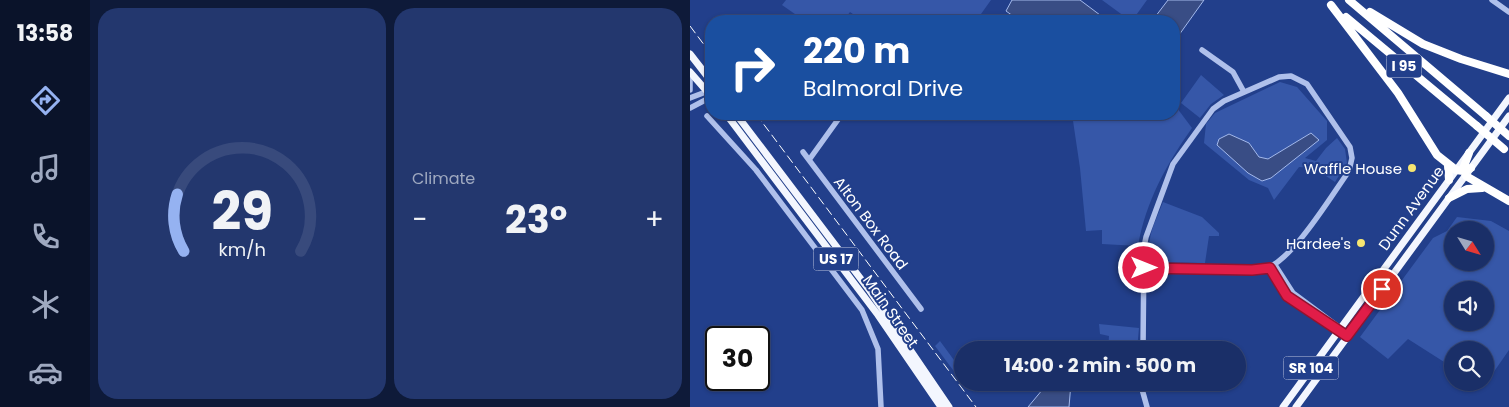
<!DOCTYPE html>
<html lang="en">
<head>
<meta charset="utf-8">
<style>
	:root { --surface:#1a2f68; --page:#23376e; --text:#f1f3f6; --muted:#9fa9c0; --line:#384a7c; --accent:#95b2f1 }
	body { margin:0; font-family:Poppins,sans-serif; background:var(--page); color:var(--text); height:100vh; display:flex; flex-direction:column; font-size:19px; white-space:nowrap }
	* { box-sizing:border-box; margin:0 }
	p { font-size:16px; color:var(--muted) }
	.icon { flex:none; width:28px; height:28px; fill:none; stroke:currentColor; stroke-width:2; stroke-linecap:round; stroke-linejoin:round }
	.map { position:relative; flex:1; overflow:hidden }
	.drawer { display:flex; flex-direction:column; gap:8px; padding:8px; background:#0e1a39; width:600px }
	.drawer>* { flex:none }
	.top-card { position:absolute; left:15px; top:15px; width:475px; height:105px; border-radius:20px; box-shadow:0 1px 4px #0004,0 0 0 1px var(--line); background:#1a4fa0; color:#fff; overflow:hidden }
	.needle { width:32px; rotate:127deg }
	.controls { position:absolute; left:754px; top:221px; display:grid; gap:10px }
	.controls a { display:grid; place-items:center; width:50px; height:50px; border-radius:50%; background:var(--surface); box-shadow:0 1px 4px #0004,0 0 0 1px var(--line); font-size:25px }
	.speed { position:absolute; left:15px; top:326px; display:flex; gap:10px; font-size:25px; font-weight:700; text-align:center }
	.speed>* { display:grid; place-content:center; width:65px; height:65px; border-radius:50%; background:var(--surface); box-shadow:0 1px 4px #0004,0 0 0 1px var(--line); line-height:1 }
	.speed .limit { border:2px solid #111; border-radius:8px; background:#fff; color:#111 }
	.pin { position:absolute; display:grid; place-items:center; width:42px; height:42px; color:#fff; margin:-21px; border:2px solid #fff; border-radius:50%; box-shadow:0 1px 5px #0007 }
	.me { position:absolute; width:55px; margin:-28px; rotate:90deg; stroke-linejoin:round; filter:drop-shadow(0 0 4px #0008) }
	.turn { display:flex; align-items:center; gap:18px; height:105px; padding:0 15px; font-size:22px }
	.turn .icon { width:65px; height:65px; stroke-width:2.5 }
	.turn b { display:block; font-size:35px; line-height:42px }
	.big { font-size:38px; font-weight:700; line-height:1.1 }
	.drawer .card { flex:1; display:flex; flex-direction:column; justify-content:center; gap:8px; min-width:0; padding:0 18px; border-radius:20px; background:var(--page) }
	.drawer .dial { align-items:center; gap:0 }
	.dial svg { height:130px; overflow:visible; fill:none; stroke:var(--line); stroke-width:7; stroke-linecap:round; text-anchor:middle }
	.dial text { fill:var(--text); stroke:none }
	.heat { display:flex; justify-content:space-between; align-items:center; font-size:28px; direction:ltr }
	.drawer .tiles { flex:1; display:grid; gap:8px; grid-template-columns:repeat(2,1fr) }
	.trip { position:absolute; left:264px; top:341px; width:292px; height:50px; border-radius:25px; background:var(--surface); box-shadow:0 1px 4px #0004,0 0 0 1px var(--line); font-weight:700; line-height:50px; text-align:center }
	main { display:flex; flex:1; min-height:0 }
	.menu { display:flex; flex-direction:column; width:90px; justify-content:space-around; align-items:center; background:#0a132a; color:var(--muted) }
	.menu .icon { width:35px; height:35px }
	.menu .active { color:var(--accent) }
	.menu b { font-size:22px; color:var(--text) }
	.map>svg:first-child { display:block }
	.green { fill:#3657a8; fill-rule:evenodd }
	.water { fill:#394d85; stroke:#a3b9ec }
	.lines { fill:none; stroke-linecap:round; stroke-linejoin:round }
	.minor { stroke:#afc0eb; stroke-width:5.5 }
	.major { stroke:#f3f6fe; stroke-width:7 }
	.highway { stroke:#fff; stroke-width:8 }
	.rail { stroke:#fff; stroke-width:1; stroke-dasharray:9 4; stroke-linecap:butt }
	.highway-bridge { stroke:#fff; stroke-width:8 }
	.route-casing { stroke:#92132f; stroke-width:12 }
	.route { stroke:#e11d48; stroke-width:9 }
	.poi-dot { fill:#f7e671; stroke:#223f8b; stroke-width:2 }
	.labels { text-anchor:middle; dominant-baseline:central; stroke-width:4; stroke-linejoin:round; paint-order:stroke }
	.shield { fill:#223f8b; stroke:#bdc5dc; stroke-width:1 }
	.shield-label { font-size:14px; font-weight:bold; fill:#fff }
	.poi-label { font-size:15px; fill:#fff; stroke:#223f8b; text-anchor:end }
	.street-label { font-size:15px; fill:#fff; stroke:#223f8b }
</style>
</head>
<body>
<main>
<nav class="menu">
<b>13:58</b>
<svg class="icon active" aria-label="directions" viewBox="0 0 24 24"><path d="M12 3l9 9-9 9-9-9zM9 14v-3h6M13 9l2 2-2 2"/></svg>
<svg class="icon" aria-label="music" viewBox="0 0 24 24"><path d="M9 18V5l10-2v13"/><circle cx="6" cy="18" r="3"/><circle cx="16" cy="16" r="3"/></svg>
<svg class="icon" aria-label="phone" viewBox="0 0 24 24"><path d="M5 4h4l2 5-3 2q2 4 5 5l2-3 5 2v4C11 20 4 13 5 4z"/></svg>
<svg class="icon" aria-label="climate" viewBox="0 0 24 24"><path d="M12 3v18M4 7l16 10M4 17L20 7"/></svg>
<svg class="icon" aria-label="car" viewBox="0 0 24 24"><path d="M5 17H2v-5l4-1 3-4h7l3 4 3 1v5h-3M9 17h6M6 11h13"/><circle cx="7" cy="17" r="2"/><circle cx="17" cy="17" r="2"/></svg>
</nav>
<section class="drawer">
<div class="tiles">
<div class="card dial"><svg viewBox="0 0 100 80">
<path d="M14 69A42 42 0 1 1 86 69"/>
<path d="M14 69A42 42 0 0 1 10 34" stroke="#95b2f1"/>
<text x="50" y="56" font-size="32" font-weight="700">29</text>
<text x="50" y="72" font-size="11">km/h</text>
</svg></div>
<div class="card"><p>Climate</p>
<div class="heat"><a>−</a><b class="big">23°</b><a>+</a></div>
</div>
</div>
</section>
<div class="map">
<svg width="819" height="407" viewBox="0 0 819 407">
	<rect width="100%" height="100%" fill="#223f8b"/>
	<!-- green -->
	<path class="green" d="M 96,0 L 301,0 L 286,21 L 173,21 L 160,12 L 153,21 L 115,21 L 92,5 Z
		M 412,0 L 457,0 L 444,18 L 438,19 Z
		M 511,75 L 534,95 L 521,104 L 510,118 L 491,103 Z
		M 590,82 L 607,87 L 637,121 L 637,140 L 615,158 L 626,161 L 636,148 L 647,138 L 655,149 L 657,163 L 645,182 L 624,168 L 609,167 L 584,200 L 578,188 L 559,180 L 514,143 L 516,124 L 525,113 ZM 621,133 L 581,178 L 539,134 L 559,143 L 569,157 L 578,159 Z
		M 484,104 L 502,128 C 476,165 456,201 448,246 L 412,244 L 412,230 L 396,231 L 390,168 L 382,114 L 484,114 Z
		M 473,202 L 512,217 L 529,233 L 529,236 L 519,236 L 515,263 L 462,262 C 454,241 465,223 473,202 Z
		M 767,217 L 801,221 L 819,231 L 819,350 L 794,386 L 788,383 L 795,382 L 795,350 L 762,350 L 762,367 L 718,339 L 698,359 L 670,337 L 743,238 L 757,231 ZM 762,230 L 795,230 L 795,262 L 762,262 ZM 762,290 L 795,290 L 795,322 L 762,322 Z
		M 409,324 L 449,328 L 447,350 L 418,350 L 419,336 L 410,334 Z
		M 250,341 L 272,371 L 272,382 L 245,346 Z"/>
	<!-- water -->
	<path class="water" d="M 322,0 L 390,0 L 418,21 L 330,21 L 316,11 Z
		M 478,0 L 514,0 L 484,42 L 484,21 L 462,21 Z
		M 621,133 L 629,140 L 581,178 L 572,181 L 558,173 L 527,145 L 529,139 L 539,134 L 559,143 L 569,157 L 578,159 Z
		M 358,383 L 381,383 L 379,407 L 338,407 Z"/>
	<g class="lines">
		<!-- minor -->
		<path class="minor" d="M 802,0 L 819,12
			M 512,50 L 543,72 L 554,92
			M 0,80 L 0,90
			M 0,98 L 21,90
			M 0,108 L 21,97
			M 17,116 L 66,170 L 172,310 L 188,349 L 191,407
			M 113,152 L 231,309
			M 119,160 L 152,114
			M 585,265 L 603,293 L 646,325 L 657,336
			M 580,268 L 597,296 L 644,329 L 649,330
			M 453,350 L 454,247 L 456,237 L 483,164 L 523,109 L 534,101 L 589,77 L 601,76 L 617,84 L 660,147 L 662,158 L 659,171 C 641,196 601,264 572,270 L 454,268
			M 450,382 L 457,407"/>
		<!-- major -->
		<path class="major" d="M 0,54 L 21,81
			M 0,72 L 21,96
			M 36,114 L 188,315 L 251,407
			M 46,114 L 180,291 L 259,407
			M 593,407 L 819,98
			M 606,407 L 819,116"/>
		<!-- highway -->
		<path class="highway" d="M 659,0 L 796,116
			M 641,5 L 708,93 L 747,155 L 766,170 L 773,171 L 781,168
			M 680,12 L 733,44 L 771,59 L 819,74
			M 656,17 L 787,126
			M 779,153 L 773,169 L 776,176 L 819,201
			M 758,166 L 759,180
			M 759,198 L 777,189 L 792,188"/>
		<!-- rail -->
		<path class="rail" d="M 0,26 L 21,54
			M 66,114 L 286,407"/>
		<!-- highway-bridge -->
		<path class="highway-bridge" d="M 796,116 L 819,136
			M 787,126 L 814,149"/>
	</g>
	<g class="lines">
		<!-- route casing -->
		<g class="route-casing">
			<path id="route" d="M 454,268 L 562,270 L 580,268 L 597,296 L 657,336 L 692,289"/>
		</g>
		<!-- route -->
		<use href="#route" class="route"/>
	</g>
	<!-- markers -->
	<g class="poi-dot">
		<circle cx="722" cy="168" r="5"/>
		<circle cx="671" cy="243" r="5"/>
	</g>
	<g class="labels">
		<!-- shield labels -->
		<g class="shield">
			<rect x="696.5" y="54.5" width="35" height="23" rx="4"/>
			<rect x="123.5" y="247.5" width="45" height="23" rx="4"/>
			<rect x="593.5" y="356.5" width="55" height="23" rx="4"/>
		</g>
		<g class="shield-label">
			<text x="714" y="66">I 95</text>
			<text x="146" y="259">US 17</text>
			<text x="621" y="368">SR 104</text>
		</g>
		<!-- poi labels -->
		<g class="poi-label">
			<text x="712" y="168">Waffle House</text>
			<text x="661" y="243">Hardee's</text>
		</g>
		<!-- street labels -->
		<g class="street-label">
			<text transform="translate(721 208) rotate(-54)">Dunn Avenue</text>
			<text transform="translate(181 223) rotate(53)">Alton Box Road</text>
			<text transform="translate(201 311) rotate(55)">Main Street</text>
		</g>
	</g>
</svg>
<div class="controls">
<a><svg class="needle" viewBox="-14 -14 28 28"><path d="M0-13l5 13h-10z" fill="#e53935"/><path d="M0 13l5-13h-10z" fill="#9fa9c0"/></svg></a>
<a><svg class="icon" aria-label="sound" viewBox="0 0 24 24"><path d="M4 9h4l5-4v14l-5-4H4zM17 9q2 3 0 6"/></svg></a>
<a><svg class="icon" aria-label="search" viewBox="0 0 24 24"><circle cx="10" cy="10" r="6"/><path d="M15 15l6 6"/></svg></a>
</div>
<div class="speed"><div class="limit">30</div></div>
<div class="pin" style="left:692px;top:289px;background:#d93025"><svg class="icon" aria-label="arrive" viewBox="0 0 24 24"><path d="M6 21V4h12l-3 4 3 4H6"/></svg></div>
<svg class="me" style="left:454px;top:268px" viewBox="-20 -20 40 40"><circle r="17" fill="#e11d48" stroke="#fff" stroke-width="3"/><path d="M0-11L8 9 0 5-8 9z" fill="#fff"/></svg>
<div class="trip">14:00 · 2 min · 500 m</div>
<div class="top-card">
<div class="turn"><svg class="icon" aria-label="right" viewBox="0 0 24 24"><path d="M7 20v-9h11M14 6l5 5-5 5"/></svg><div><b>220 m</b>Balmoral Drive</div></div>
</div>
</div>
</main>
</body>
</html>
